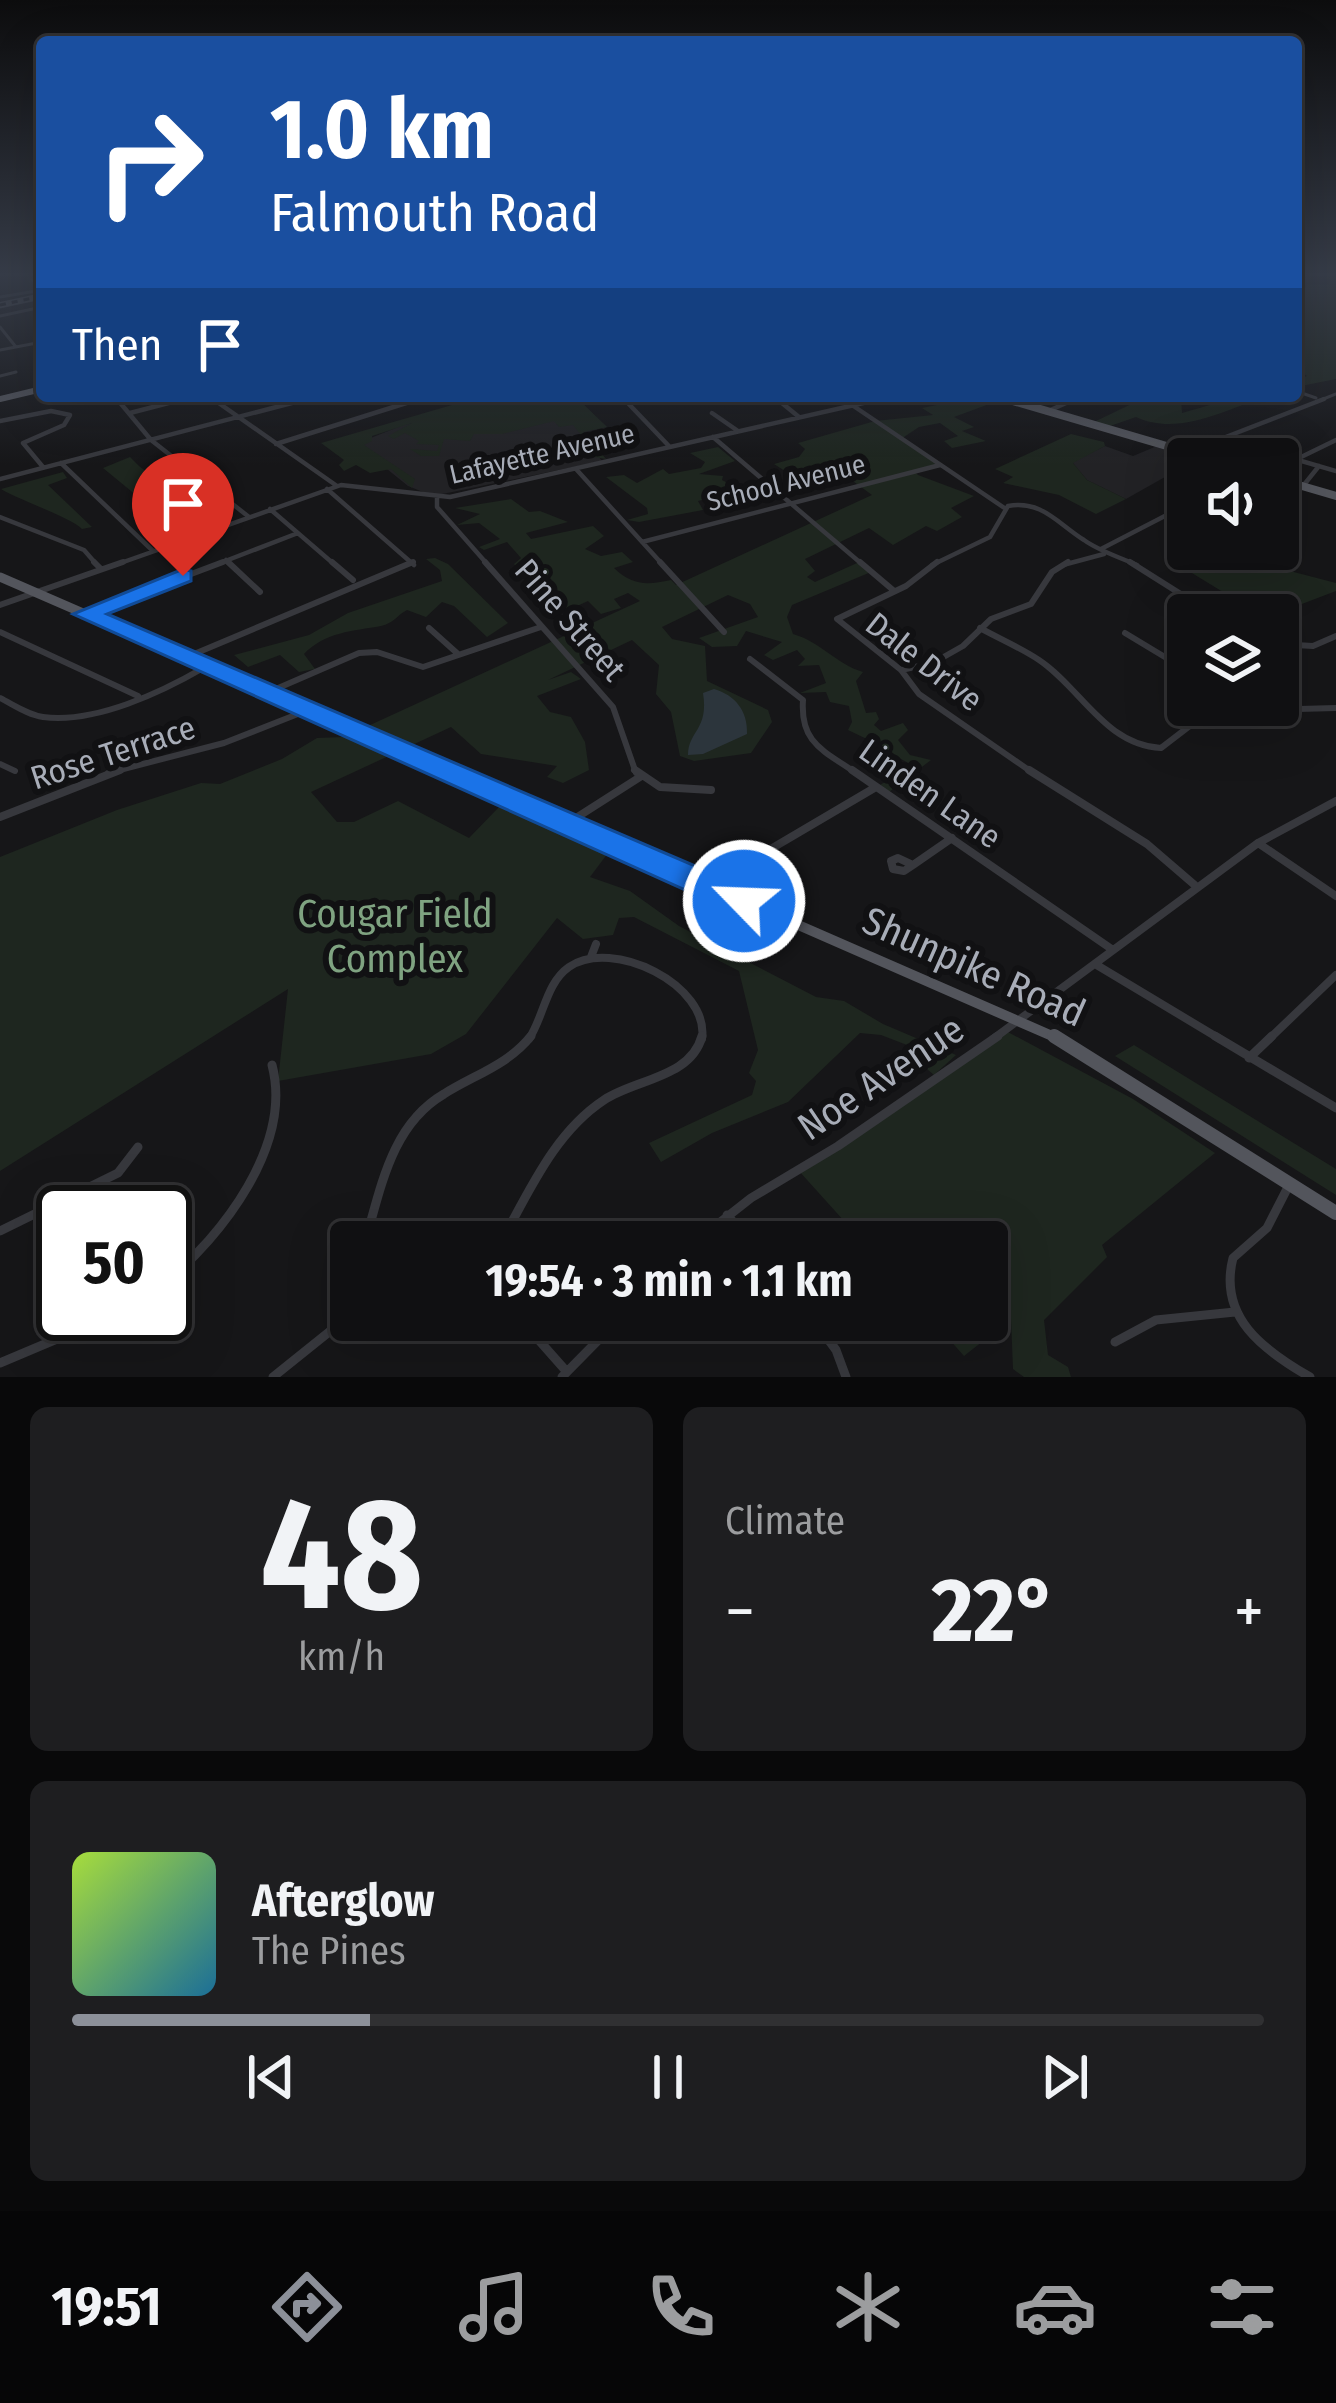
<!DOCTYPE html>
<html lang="en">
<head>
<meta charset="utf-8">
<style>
	:root { --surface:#101012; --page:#1e1e20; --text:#f1f3f6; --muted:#9c9d9f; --line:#303032; --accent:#8c9099 }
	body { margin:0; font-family:"Fira Sans Condensed",sans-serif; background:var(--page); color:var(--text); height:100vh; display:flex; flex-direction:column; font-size:45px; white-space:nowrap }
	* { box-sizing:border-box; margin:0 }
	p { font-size:39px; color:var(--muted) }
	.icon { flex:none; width:66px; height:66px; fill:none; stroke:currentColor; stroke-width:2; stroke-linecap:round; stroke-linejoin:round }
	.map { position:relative; height:1377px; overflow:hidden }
	.panel { display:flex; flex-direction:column; gap:30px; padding:30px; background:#09090a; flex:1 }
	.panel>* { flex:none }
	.top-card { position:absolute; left:36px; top:36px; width:1266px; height:366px; border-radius:12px; box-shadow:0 12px 48px #0002,0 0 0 3px var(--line); background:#1a4fa0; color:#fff; overflow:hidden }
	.tools { position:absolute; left:1167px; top:438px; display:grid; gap:24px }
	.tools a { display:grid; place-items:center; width:132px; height:132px; border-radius:12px; background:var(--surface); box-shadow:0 12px 48px #0002,0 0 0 3px var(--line); font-size:60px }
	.speed { position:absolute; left:36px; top:1185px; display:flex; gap:24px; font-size:60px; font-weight:700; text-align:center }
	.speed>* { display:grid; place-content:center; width:156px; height:156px; border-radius:50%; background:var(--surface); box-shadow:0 12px 48px #0002,0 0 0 3px var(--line); line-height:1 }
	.speed .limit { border:6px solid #111; border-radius:18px; background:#fff; color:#111 }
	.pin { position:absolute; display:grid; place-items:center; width:102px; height:102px; color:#fff; margin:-123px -51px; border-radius:50% 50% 50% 0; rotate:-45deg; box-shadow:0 0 12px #0007 }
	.pin .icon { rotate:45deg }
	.me { position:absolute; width:132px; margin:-66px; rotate:294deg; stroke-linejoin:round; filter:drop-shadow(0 0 9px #0008) }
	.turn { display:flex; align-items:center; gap:42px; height:252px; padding:0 36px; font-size:54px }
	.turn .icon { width:156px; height:156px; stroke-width:2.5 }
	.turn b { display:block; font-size:84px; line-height:102px }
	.then { display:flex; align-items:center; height:114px; padding:0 36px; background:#0003; gap:24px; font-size:45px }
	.big { font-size:90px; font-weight:700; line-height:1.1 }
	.panel .tile { flex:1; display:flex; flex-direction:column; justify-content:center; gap:18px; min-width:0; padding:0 42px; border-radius:18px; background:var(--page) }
	.panel .dial { align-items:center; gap:0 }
	.dial b { font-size:156px; line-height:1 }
	.song { display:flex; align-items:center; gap:36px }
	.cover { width:144px; height:144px; border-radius:18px; background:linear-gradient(135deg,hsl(80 70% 55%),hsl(200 70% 35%)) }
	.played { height:12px; border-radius:6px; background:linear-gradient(90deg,var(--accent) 25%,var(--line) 25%) }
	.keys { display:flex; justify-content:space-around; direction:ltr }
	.heat { display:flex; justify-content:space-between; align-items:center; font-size:66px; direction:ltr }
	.panel .tiles { flex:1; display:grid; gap:30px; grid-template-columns:1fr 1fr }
	.tile:last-child { grid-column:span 2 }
	.trip { position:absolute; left:330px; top:1221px; width:678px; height:120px; border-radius:12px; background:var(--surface); box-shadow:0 12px 48px #0002,0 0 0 3px var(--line); font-weight:700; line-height:120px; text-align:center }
	.dock { display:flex; height:192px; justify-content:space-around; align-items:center; background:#060607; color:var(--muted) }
	.dock .icon { width:84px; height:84px }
	.dock .current { color:var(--accent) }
	.dock b { font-size:54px; color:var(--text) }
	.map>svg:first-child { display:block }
	.built { fill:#222225 }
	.green { fill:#1e261f }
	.water { fill:#2c353c }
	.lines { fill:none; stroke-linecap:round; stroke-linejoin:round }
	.minor-far4 { stroke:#37383d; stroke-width:3 }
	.minor-far3 { stroke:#37383d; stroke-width:4.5 }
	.minor-far2 { stroke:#37383d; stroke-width:6 }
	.minor-far1 { stroke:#37383d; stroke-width:8 }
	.minor { stroke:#37383d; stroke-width:9 }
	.major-far4 { stroke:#53555c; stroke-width:6 }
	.major-far3 { stroke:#53555c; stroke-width:8 }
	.major-far2 { stroke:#53555c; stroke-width:9 }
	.major-far1 { stroke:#53555c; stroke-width:10 }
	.major { stroke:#53555c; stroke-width:14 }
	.rail-casing { stroke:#4a4c52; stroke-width:6 }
	.rail { stroke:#111113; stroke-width:3; stroke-dasharray:6; stroke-linecap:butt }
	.route { fill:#1a73e8; stroke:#114b97; stroke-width:3 }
	.labels { text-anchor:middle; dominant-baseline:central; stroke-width:12; stroke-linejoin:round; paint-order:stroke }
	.far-street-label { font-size:27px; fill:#a8adb8; stroke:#111113 }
	.street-label { font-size:33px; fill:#a8adb8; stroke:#111113 }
	.near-park-label { font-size:39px; fill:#7fa381; stroke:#111113 }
	.near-street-label { font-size:39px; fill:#a8adb8; stroke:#111113 }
</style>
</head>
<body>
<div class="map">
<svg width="1336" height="1377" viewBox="0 0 1336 1377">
	<rect width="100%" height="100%" fill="#161618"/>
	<!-- built -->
	<path class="built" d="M 534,396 L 574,396 L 607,427 L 580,433 L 602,461 L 433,496 L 408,486 L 356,444 L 403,425 Z
		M 1105,446 L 1133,456 L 1157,446 L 1200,458 L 1188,459 L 1188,464 L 1126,499 L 1087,480 L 1072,462 Z"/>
	<!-- green -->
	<path class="green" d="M 1308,273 L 1336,273 L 1336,379 L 1296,387 L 1296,381 L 1307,376 L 1296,368 L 1296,298 L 1308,284 L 1329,284 L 1331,280 Z
		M 483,396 L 575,396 L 607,427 L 583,432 L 606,459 L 588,456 L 590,446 L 573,425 L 559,427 L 554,421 L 502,434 L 474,434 L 470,441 L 444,439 L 439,456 L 421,456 L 410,449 L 437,451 L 439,445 L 416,444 L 419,441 L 405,433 L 394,439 L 388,436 L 412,423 L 372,436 L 372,441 L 364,445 L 415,479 L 412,488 L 391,469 L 370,473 L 356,465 L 344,471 L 339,465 L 344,460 L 321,443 Z
		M 1148,396 L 1181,396 L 1182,413 L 1241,396 L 1268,396 C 1226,409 1179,437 1136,417 L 1110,426 L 1094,422 Z
		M 976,397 L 992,403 L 954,417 L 974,427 L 962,431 L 986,441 L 952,448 L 944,441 L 958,436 L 940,423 L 919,427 L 901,439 L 938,464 L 915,472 L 918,475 L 974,496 L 951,508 L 962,517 L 937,531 L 926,526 L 893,545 L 869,528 L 805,559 L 815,571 L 807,577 L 815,582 L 857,563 L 871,572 L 792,605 L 787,617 L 793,634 C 821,642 836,664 863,672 L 856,681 L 866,713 L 876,712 L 879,719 L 874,725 L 881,731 L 903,723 L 908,730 L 898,740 L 910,755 L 931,760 L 889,792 L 880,785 L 912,765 L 890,753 L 866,751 L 871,741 L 848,730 L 852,722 L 849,706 L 830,702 L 826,692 L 800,693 L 826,683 L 819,665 L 798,666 L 805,659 L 797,650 L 773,660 L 764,655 L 782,642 L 746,631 L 737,646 L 712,647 L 699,638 L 758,617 L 750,604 L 728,595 L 662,627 L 672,639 L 705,646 L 707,681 L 768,710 L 772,722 L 751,753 L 694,761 L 680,756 L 671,712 L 656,694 L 659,665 L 632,640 L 548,680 L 571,672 L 581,679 L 537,696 L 550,712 L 571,717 L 585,742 L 589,770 L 563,783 L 547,777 L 557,766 L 481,754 L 451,727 L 311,792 L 337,822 L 354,822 L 398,801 L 469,838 L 501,805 L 608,853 L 590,877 L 630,891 L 679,926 L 816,997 L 844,1001 L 883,1024 L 956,1055 L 934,1075 L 907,1052 L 907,1045 L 881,1035 L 860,1033 L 788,1102 L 712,1133 L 661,1162 L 649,1143 L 752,1095 L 756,1081 L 749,1073 L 758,1050 L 739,971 L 634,917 L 619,918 L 613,935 L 583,939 L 557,918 L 466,1034 L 431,1054 L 278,1081 L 288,989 L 0,1171 L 0,857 L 117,810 L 201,783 L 220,784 L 282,759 L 317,738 L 344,737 L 640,601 L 628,593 L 614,599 L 621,608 L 601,614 L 588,601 L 566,611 L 558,594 L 536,571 L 525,575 L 514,564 L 521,558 L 507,542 L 484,550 L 479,547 L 500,539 L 479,523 L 457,525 L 480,514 L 455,508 L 511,499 L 529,512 L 540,511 L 568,522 L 526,533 L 531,539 L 593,526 L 604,536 L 585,549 L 601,556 L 622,552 L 633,562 L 614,568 C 633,586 647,585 671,580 L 676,585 L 872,495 L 831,465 L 816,466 L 821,472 L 796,478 L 774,464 L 799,457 L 805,449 L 798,443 L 875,421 L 933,415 L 922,408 Z
		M 1071,434 L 1104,442 L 1105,446 L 1073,463 L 1087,480 L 1126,499 L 1096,514 L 1059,495 L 1003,483 L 1013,477 L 995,469 Z
		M 718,447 L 735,461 L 699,474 L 723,476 L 722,480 L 755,498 C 734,505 719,495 698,501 L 703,510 L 639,522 L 627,520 L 648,514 L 647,508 L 606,477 L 624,475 L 637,483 L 663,469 L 669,474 L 701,468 L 705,462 L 690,453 Z
		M 130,457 L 139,466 L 205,516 L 165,528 L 148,505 L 103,468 Z
		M 63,472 L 67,478 L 48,485 L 92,527 L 82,529 C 70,517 21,501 1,489 Z
		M 1188,542 L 1188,549 L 1263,549 L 1294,565 L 1290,571 L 1336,583 L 1336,591 L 1273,615 L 1236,600 L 1174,562 Z
		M 435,558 L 448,564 L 508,623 L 487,637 L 454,606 L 442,602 L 426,617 L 407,610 C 396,616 394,623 381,626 C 353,631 325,632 304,654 L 315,669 L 299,672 L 280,655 L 248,667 L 234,655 L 309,635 L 348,613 L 442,581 L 440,570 L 426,559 Z
		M 1006,1031 L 1133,1099 L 1215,1153 L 1102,1245 L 1107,1257 L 1044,1320 L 1048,1355 L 1068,1367 L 1071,1377 L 1024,1377 L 1013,1369 L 1011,1319 L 964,1356 L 932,1320 L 987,1320 L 987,1242 L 863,1242 L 799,1171 Z
		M 1134,1045 L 1336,1169 L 1336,1195 L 1115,1056 Z"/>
	<!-- water -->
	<path class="water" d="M 714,689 C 735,695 748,711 747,734 L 703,754 L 688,755 C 688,731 709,730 703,693 Z"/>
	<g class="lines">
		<!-- minor-far4 -->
		<path class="minor-far4" d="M 32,279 L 40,290
			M 0,297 L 42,290
			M 0,307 L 42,298
			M 0,316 L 42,307
			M 0,327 L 16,347
			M 0,350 L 42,342
			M 0,376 L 16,372
			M 1296,391 L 1316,398
			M 115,396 L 120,402
			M 209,396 L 217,402
			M 621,396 L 626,402
			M 774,396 L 781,402
			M 172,402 L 194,396
			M 295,402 L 317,396
			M 410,402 L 428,396
			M 868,402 L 893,396
			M 1068,402 L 1081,396
			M 1316,402 L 1336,394"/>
		<!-- minor-far3 -->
		<path class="minor-far3" d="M 117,399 L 151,440 L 249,517
			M 213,399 L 337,486
			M 624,399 L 668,445
			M 777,399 L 799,417
			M 852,405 L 1006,509
			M 1046,412 L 1075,399
			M 130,413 L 184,399
			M 712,413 L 738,431
			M 0,421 L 51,411 L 70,415 L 64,425 L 23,443 L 43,467
			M 713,437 L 863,565
			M 276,444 L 419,399
			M 1187,452 L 1324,399
			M 1274,453 L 1336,471
			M 1297,459 L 1336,440
			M 61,463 L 153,551
			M 576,469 L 663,565
			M 0,479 L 307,399
			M 1303,486 L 1319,466
			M 327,489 L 414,565
			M 437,498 L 437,507 L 488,565
			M 270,509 L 335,565
			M 0,517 L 84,550 L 97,565
			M 642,542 L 940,465
			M 1101,549 L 1188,504
			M 226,560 L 231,565
			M 115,565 L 341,485 L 450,497 L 881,399
			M 215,565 L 298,533
			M 932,565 L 990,537 L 1008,506 C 1042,500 1057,523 1084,540 C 1099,551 1119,557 1137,565
			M 1063,565 L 1104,554"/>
		<!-- minor-far2 -->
		<path class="minor-far2" d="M 94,562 L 101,569
			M 228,562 L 260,592
			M 332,562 L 353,580
			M 485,562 L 613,707 L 636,773
			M 660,562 L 724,632
			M 860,562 L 893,590
			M 937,562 L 906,586 L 837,619 L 901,670 L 919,694 L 1033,773
			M 1130,562 L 1214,615
			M 0,605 L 123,562
			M 85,614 L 223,562
			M 429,628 L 458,654
			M 980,628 C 1000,639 1021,648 1039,660 C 1081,688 1105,745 1161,748 L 1217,705
			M 0,632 L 138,696
			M 1125,633 L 1188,671
			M 1278,644 L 1313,646 L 1336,636
			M 187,657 L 413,562
			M 750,659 L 803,700 C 800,743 823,750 856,773
			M 901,670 L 933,663 L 963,646 L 991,619 L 1031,604 L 1052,572 L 1068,562
			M 269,692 L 359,653 L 377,652 L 423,667 L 541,627
			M 0,698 C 14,705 28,715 43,717 C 95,724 162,692 205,667
			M 1240,705 L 1265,710 L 1336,708
			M 0,764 L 15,771
			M 108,773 L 224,743 L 308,710"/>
		<!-- minor-far1 -->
		<path class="minor-far1" d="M 635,770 L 660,787 L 711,790
			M 852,770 L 1113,950
			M 1029,770 L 1147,844 L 1197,887
			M 0,817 L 120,770
			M 568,823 L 640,777
			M 1258,843 L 1336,896
			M 898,858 L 913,865 L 904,871 L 893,869 L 891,861 Z
			M 913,865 L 952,838
			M 711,884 L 876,787
			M 591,957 L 596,944
			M 1095,964 L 1220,1039
			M 529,1039 C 544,1016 546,983 569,967 C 612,937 710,985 702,1039
			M 993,1039 L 1258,843 L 1336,801
			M 1269,1039 L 1336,975"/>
		<!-- minor -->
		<path class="minor" d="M 1215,1036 L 1336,1108
			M 1249,1058 L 1272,1036
			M 1288,1187 L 1267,1228 L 1233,1258 C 1218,1317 1263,1350 1310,1377
			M 727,1215 L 751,1242
			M 0,1231 L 118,1173 L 138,1147
			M 365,1242 C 381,1188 391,1125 444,1094 C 474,1075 508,1065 531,1036
			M 501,1242 C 529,1192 554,1133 604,1100 C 635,1079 691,1078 702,1036
			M 695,1242 L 751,1198 L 838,1146 L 998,1036
			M 165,1283 C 222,1236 293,1145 272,1065
			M 521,1320 L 567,1372
			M 814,1320 L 836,1350 L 846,1377
			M 1115,1342 L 1156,1320 L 1235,1312
			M 0,1363 L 116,1314
			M 273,1377 L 339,1324 L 351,1286
			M 562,1377 L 618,1320"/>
		<!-- major-far4 -->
		<path class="major-far4" d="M 1000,396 L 1013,402
			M 0,399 L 42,389"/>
		<!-- major-far3 -->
		<path class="major-far3" d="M 1006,399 L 1211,459
			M 1278,479 L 1336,496"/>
		<!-- major-far2 -->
		<path class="major-far2" d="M 0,577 L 451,773"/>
		<!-- major-far1 -->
		<path class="major-far1" d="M 444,770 L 1059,1039"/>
		<!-- major -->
		<path class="major" d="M 1054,1036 L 1336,1213"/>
		<!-- rail casing -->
		<g class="rail-casing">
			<path id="rail" d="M 0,305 L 42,296"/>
		</g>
		<!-- rail -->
		<use href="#rail" class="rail"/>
	</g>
	<!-- sky -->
	<linearGradient id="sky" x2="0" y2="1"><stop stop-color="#0c0c0d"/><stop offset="0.59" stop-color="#363c48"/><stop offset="1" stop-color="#363c48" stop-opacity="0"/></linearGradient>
	<rect width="1336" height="465" fill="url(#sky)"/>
	<!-- route -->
	<path class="route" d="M 183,569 L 191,571 L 191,581 L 107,614 L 756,892 L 761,901 L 756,911 L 744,914 L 732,911 L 73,614 Z"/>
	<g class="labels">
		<!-- far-street labels -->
		<g class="far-street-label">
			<text transform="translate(542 454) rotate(-13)">Lafayette Avenue</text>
			<text transform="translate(786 483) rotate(-14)">School Avenue</text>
		</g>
		<!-- street labels -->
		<g class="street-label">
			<text transform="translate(570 620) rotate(49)">Pine Street</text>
			<text transform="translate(924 662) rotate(38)">Dale Drive</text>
			<text transform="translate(113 753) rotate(-18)">Rose Terrace</text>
			<text transform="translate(930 794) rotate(35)">Linden Lane</text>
		</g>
		<!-- near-park labels -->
		<g class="near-park-label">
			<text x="395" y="914">Cougar Field<tspan x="395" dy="45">Complex</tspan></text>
		</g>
		<!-- near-street labels -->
		<g class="near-street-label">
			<text transform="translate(974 967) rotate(24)">Shunpike Road</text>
			<text transform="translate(881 1078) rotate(-34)">Noe Avenue</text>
		</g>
	</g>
</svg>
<div class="tools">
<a><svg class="icon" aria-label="sound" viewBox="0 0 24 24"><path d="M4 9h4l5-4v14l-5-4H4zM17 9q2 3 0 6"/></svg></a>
<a><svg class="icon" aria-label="layers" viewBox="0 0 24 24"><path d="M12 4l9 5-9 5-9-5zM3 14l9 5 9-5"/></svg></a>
</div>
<div class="speed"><div class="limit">50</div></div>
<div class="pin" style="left:183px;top:576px;background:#d93025"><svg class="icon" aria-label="arrive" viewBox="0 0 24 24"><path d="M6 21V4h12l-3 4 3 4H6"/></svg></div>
<svg class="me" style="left:744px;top:901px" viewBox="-20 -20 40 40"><circle r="17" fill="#1a73e8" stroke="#fff" stroke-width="3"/><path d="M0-11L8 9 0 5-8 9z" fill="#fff"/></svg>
<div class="trip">19:54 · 3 min · 1.1 km</div>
<div class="top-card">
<div class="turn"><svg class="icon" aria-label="right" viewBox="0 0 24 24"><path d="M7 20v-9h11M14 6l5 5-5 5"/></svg><div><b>1.0 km</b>Falmouth Road</div></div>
<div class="then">Then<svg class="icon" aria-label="arrive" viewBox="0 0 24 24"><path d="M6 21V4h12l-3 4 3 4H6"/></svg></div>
</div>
</div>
<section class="panel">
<div class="tiles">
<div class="tile dial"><b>48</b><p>km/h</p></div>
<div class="tile"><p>Climate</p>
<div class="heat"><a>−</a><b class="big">22°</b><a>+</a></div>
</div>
<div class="tile">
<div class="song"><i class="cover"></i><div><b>Afterglow</b><p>The Pines</p></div></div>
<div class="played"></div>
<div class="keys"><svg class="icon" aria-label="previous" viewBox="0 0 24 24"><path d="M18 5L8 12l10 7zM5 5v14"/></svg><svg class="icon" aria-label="pause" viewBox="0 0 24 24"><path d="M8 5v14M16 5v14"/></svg><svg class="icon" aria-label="next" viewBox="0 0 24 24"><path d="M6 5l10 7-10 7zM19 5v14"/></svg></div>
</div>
</div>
</section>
<nav class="dock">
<b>19:51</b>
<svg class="icon current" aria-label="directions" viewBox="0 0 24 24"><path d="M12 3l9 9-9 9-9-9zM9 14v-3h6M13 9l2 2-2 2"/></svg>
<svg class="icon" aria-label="music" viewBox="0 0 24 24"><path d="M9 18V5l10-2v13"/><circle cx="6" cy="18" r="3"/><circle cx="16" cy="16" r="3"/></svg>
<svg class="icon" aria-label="phone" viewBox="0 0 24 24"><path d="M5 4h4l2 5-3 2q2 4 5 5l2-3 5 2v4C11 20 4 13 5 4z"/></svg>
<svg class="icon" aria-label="climate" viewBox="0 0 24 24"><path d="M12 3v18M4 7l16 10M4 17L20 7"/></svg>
<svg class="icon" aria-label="car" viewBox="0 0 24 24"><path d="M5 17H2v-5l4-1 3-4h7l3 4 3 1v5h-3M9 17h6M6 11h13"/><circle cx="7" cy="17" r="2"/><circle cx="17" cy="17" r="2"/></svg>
<svg class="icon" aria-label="filters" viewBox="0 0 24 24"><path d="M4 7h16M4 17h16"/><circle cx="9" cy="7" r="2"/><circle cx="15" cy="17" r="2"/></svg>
</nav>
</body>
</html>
